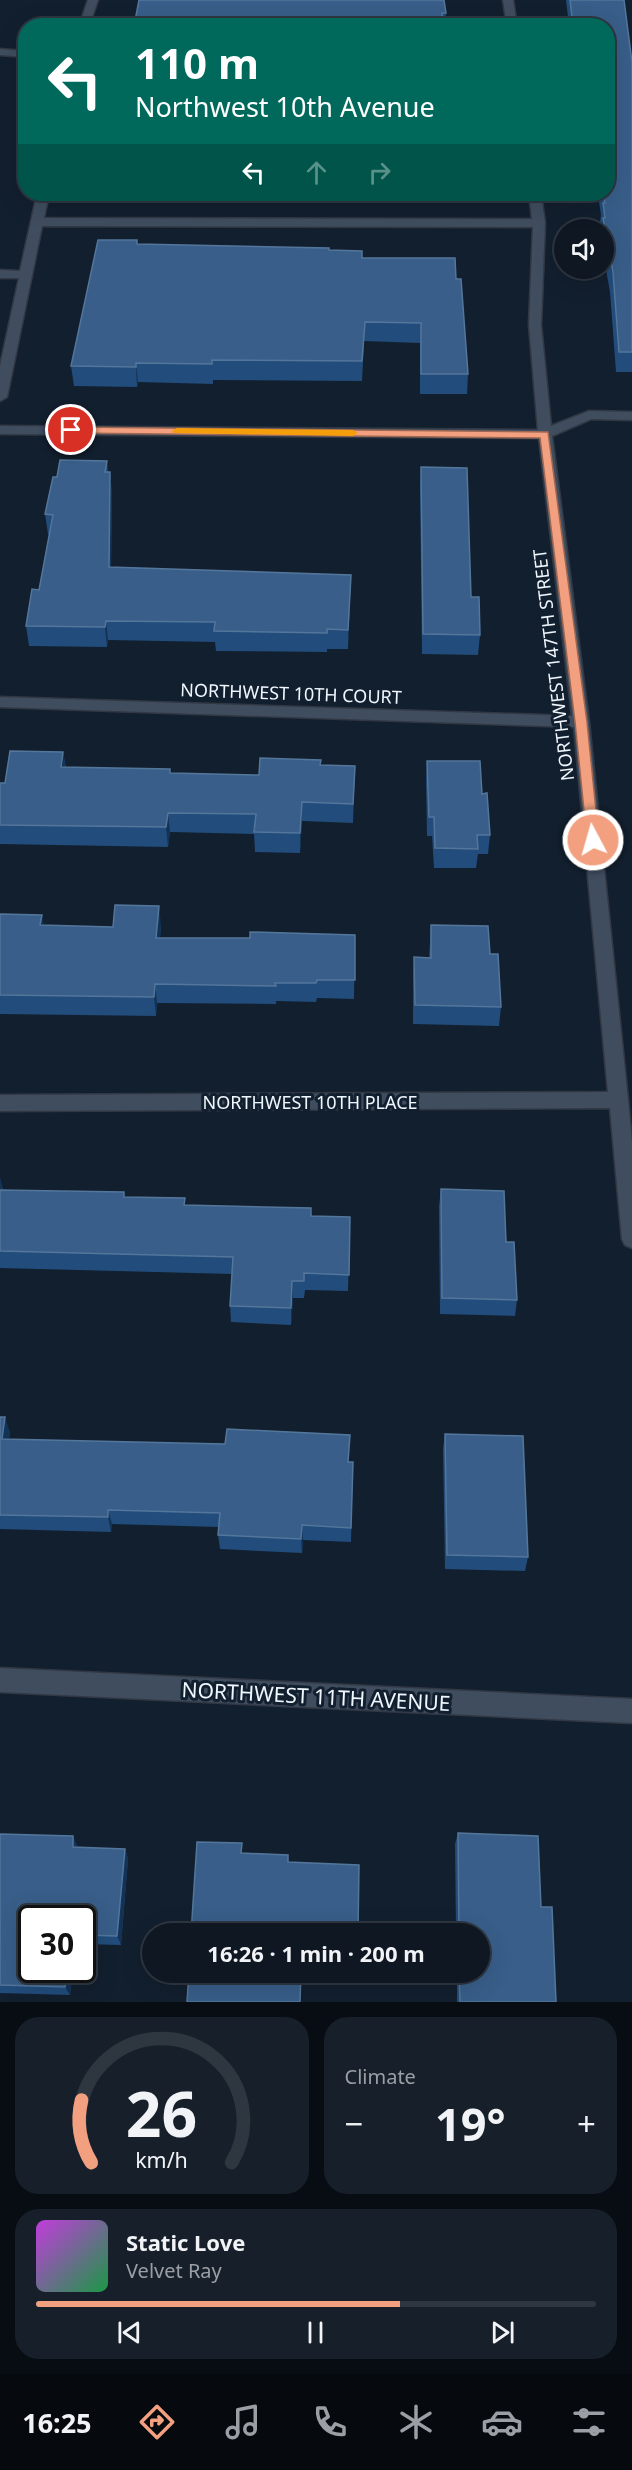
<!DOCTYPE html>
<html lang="en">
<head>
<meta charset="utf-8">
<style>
	:root { --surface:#0e1722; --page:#17202a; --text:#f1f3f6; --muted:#9b9fa5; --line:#2e3640; --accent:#f2a07f }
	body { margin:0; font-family:"Noto Sans",sans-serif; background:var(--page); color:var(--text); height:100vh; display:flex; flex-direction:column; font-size:22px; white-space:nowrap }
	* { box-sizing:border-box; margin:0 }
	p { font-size:20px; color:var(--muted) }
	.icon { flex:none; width:33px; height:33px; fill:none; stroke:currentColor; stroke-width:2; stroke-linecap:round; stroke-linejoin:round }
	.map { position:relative; height:2002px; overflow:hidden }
	.drawer { display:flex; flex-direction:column; gap:15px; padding:15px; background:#080d13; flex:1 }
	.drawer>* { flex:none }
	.guide { position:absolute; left:18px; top:18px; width:597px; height:183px; border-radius:24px; box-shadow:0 6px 24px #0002,0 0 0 2px var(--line); background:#00695c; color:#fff; overflow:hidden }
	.tools { position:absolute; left:554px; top:219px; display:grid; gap:12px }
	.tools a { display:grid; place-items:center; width:60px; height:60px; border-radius:50%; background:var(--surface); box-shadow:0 6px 24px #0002,0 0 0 2px var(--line); font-size:30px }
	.speed { position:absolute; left:18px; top:1905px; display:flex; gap:12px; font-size:30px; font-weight:700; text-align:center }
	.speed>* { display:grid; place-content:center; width:78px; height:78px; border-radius:50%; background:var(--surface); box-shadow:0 6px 24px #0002,0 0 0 2px var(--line); line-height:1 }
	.speed .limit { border:3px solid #111; border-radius:9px; background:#fff; color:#111 }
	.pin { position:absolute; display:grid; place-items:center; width:51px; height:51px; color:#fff; margin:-26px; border:3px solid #fff; border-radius:50%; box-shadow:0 2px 6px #0007 }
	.me { position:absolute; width:66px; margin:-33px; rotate:354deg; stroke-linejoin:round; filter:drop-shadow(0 0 4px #0008) }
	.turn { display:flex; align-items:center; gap:21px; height:126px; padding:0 18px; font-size:27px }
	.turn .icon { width:78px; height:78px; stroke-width:2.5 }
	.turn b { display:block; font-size:42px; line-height:51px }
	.lanes { display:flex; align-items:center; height:57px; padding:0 18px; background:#0003; justify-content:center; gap:30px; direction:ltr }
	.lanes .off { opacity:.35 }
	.big { font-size:45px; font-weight:700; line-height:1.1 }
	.drawer .widget { flex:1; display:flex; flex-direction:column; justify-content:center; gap:9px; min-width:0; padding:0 21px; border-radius:24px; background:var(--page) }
	.drawer .dial { align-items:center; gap:0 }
	.dial svg { height:156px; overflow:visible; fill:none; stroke:var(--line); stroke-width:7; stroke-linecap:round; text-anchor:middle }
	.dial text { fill:var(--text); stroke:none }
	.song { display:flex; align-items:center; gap:18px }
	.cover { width:72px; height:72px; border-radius:9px; background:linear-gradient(135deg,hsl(290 70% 55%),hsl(140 70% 35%)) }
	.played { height:6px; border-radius:3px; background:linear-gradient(90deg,var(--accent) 65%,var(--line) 65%) }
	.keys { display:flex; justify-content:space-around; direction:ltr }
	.heat { display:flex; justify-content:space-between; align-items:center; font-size:33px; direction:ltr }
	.drawer .tiles { flex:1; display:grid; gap:15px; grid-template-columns:1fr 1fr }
	.widget:last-child { grid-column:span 2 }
	.trip { position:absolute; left:142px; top:1923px; width:348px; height:60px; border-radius:30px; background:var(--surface); box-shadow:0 6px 24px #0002,0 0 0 2px var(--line); font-weight:700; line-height:60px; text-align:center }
	.tabs { display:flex; height:96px; justify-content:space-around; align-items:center; background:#06090e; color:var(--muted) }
	.tabs .icon { width:42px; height:42px }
	.tabs .active { color:var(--accent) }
	.tabs b { font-size:27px; color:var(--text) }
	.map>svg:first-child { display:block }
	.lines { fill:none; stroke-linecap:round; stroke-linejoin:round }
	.street-casing { stroke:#313844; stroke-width:3 }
	.street { fill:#3f4d5f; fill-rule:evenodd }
	.wall { fill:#214c7b }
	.shaded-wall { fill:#123256 }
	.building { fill:#385e89; stroke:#54769b; stroke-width:1.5 }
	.route { fill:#f2a07f; stroke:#9d6853; stroke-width:1.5 }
	.slow { fill:#f59e0b }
	.labels { text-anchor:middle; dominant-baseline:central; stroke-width:6; stroke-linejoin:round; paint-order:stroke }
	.street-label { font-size:18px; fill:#eff6fe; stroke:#121f2e }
	.near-street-label { font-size:21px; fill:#eff6fe; stroke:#121f2e }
</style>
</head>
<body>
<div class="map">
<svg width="632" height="2002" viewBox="0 0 632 2002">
	<rect width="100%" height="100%" fill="#121f2e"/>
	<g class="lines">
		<!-- street casing -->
		<g class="street-casing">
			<path id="street" d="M 88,0 L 98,0 L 89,26 L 79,26 Z
				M 503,0 L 513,0 L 517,26 L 507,26 Z
				M 0,49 L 26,51 L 26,57 L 0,55 Z
				M 37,194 L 49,194 L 44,218 L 532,219 L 529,194 L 541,194 L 545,223 L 541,325 L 551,426 L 589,411 L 632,412 L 632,420 L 591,419 L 552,436 L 589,722 L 628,1100 L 632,1142 L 632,1248 L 625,1245 L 622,1239 L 610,1108 L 0,1111 L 0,1095 L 608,1092 L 574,727 L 0,707 L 0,697 L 572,716 L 539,438 L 0,434 L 0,426 L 538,430 L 529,325 L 533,227 L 42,226 L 7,397 L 0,401 L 0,366 L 19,278 L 0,278 L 0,270 L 20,271 Z
				M 0,1668 L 632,1699 L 632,1723 L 0,1692 Z"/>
		</g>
		<!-- street -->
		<use href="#street" class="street"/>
	</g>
	<!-- wall -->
	<path class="wall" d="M 566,0 L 624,0 L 632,62 L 632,372 L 616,372 L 610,292 L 603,253 L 603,230 L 601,230 L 600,222 L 601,215 L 598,194 L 608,194 L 608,26 L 569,26 Z
		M 446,13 L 445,26 L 134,26 Z
		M 138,244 L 329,250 L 456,279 L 468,374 L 467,394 L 420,394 L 420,343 L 364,341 L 362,381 L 213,380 L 213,384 L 138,382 L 137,387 L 74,386 L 71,366 Z
		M 107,461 L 108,472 L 112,491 L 111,567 L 351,575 L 348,649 L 327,649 L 327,652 L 216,651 L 215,642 L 108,640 L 107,647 L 29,646 L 26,626 L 39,590 L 49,534 L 48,534 L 45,514 L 57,477 Z
		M 421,467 L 471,597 L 480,635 L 478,655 L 422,654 L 420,486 Z
		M 63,752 L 66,767 L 171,773 L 259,775 L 321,760 L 321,765 L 355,766 L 353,823 L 302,821 L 300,853 L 255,852 L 254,834 L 170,832 L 168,847 L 0,844 L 0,783 L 5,783 Z
		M 427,761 L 482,794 L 490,835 L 488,854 L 478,854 L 476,868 L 434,868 L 432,836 L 427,836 L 426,780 Z
		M 0,914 L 44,925 L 113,927 L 161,925 L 160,938 L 250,938 L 355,935 L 354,999 L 317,998 L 316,1002 L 276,1001 L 276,1004 L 157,1003 L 156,1016 L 0,1014 Z
		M 431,925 L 490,954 L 501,1007 L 499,1026 L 413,1024 L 413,976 L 414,957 L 429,958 Z
		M 0,1178 L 3,1190 L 125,1197 L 186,1205 L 311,1216 L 350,1217 L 348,1291 L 305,1290 L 304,1298 L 293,1298 L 291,1325 L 231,1322 L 230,1306 L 232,1274 L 0,1268 Z
		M 441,1189 L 506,1242 L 517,1300 L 515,1316 L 440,1314 L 439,1206 Z
		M 0,1417 L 10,1432 L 9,1439 L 353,1462 L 351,1542 L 303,1540 L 302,1553 L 220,1549 L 218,1535 L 219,1527 L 112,1524 L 111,1532 L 0,1529 Z
		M 445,1434 L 528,1557 L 525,1571 L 445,1569 L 443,1449 Z
		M 458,1833 L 541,1907 L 556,2002 L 457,2002 L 457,1972 L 480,1972 L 480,1934 L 456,1934 L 455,1844 Z
		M 0,1834 L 78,1847 L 125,1849 L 128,1859 L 121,1945 L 82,1944 L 82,1918 L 32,1970 L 73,1970 L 70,1995 L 0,1993 Z"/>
	<!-- shaded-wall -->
	<path class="shaded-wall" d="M 136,363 L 138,382 L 137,387 L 136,367 Z
		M 110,472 L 112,491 L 111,586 L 109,567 Z
		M 351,575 L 350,594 L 348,649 L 348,630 Z
		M 106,621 L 108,640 L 107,647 L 105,627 Z
		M 63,752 L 66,771 L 61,767 Z
		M 302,802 L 302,821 L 300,853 L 300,833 Z
		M 168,813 L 170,832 L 168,847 L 166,827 Z
		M 159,906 L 161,925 L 159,957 L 156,938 Z
		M 42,915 L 45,934 L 40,925 Z
		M 155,984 L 157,1003 L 156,1016 L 154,997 Z
		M 0,1178 L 4,1196 L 0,1197 Z
		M 292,1281 L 293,1298 L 291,1325 L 291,1308 Z
		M 5,1417 L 10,1432 L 7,1454 L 2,1439 Z
		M 108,1510 L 112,1524 L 111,1532 L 108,1517 Z
		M 302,1525 L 303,1540 L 302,1553 L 301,1539 Z
		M 73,1836 L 78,1847 L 73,1847 Z
		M 125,1849 L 128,1859 L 121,1945 L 117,1936 Z
		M 68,1970 L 73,1970 L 70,1995 L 65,1987 Z"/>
	<!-- building -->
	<path class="building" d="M 139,0 L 444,0 L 446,13 L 442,13 L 443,26 L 134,26 Z
		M 570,0 L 624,0 L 632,62 L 632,352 L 619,352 L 613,272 L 603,218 L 605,218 L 603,203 L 605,203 L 603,194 L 608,194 L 608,26 L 573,26 Z
		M 98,240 L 137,240 L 137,244 L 329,248 L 329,250 L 362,251 L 362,258 L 455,258 L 456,279 L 461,279 L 468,374 L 421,374 L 421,323 L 365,322 L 362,361 L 212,360 L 212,364 L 136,363 L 136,367 L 71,366 Z
		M 60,460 L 107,461 L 105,472 L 110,472 L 109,567 L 351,575 L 348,630 L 327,629 L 327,633 L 214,631 L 215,622 L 106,621 L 105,627 L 26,626 L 32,589 L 39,590 L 53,515 L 45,514 L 53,477 L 57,477 Z
		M 421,467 L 467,468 L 471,597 L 479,597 L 480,635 L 423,634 Z
		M 10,751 L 63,752 L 61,767 L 170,769 L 170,773 L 259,775 L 260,758 L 321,760 L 320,765 L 355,766 L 353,804 L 302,802 L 300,833 L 254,832 L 256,814 L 168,813 L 166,827 L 0,825 L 0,783 L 5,783 Z
		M 427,761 L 480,761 L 482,794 L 487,793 L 490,835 L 477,835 L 478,849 L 435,848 L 434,817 L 429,817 Z
		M 115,905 L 159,906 L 156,938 L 250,938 L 250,932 L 355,935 L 355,980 L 317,980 L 316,983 L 275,983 L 276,986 L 155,984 L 154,997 L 0,995 L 0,914 L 42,915 L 40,925 L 113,927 Z
		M 431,925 L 488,926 L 490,954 L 498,954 L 501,1007 L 415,1005 L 414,957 L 431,958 Z
		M 441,1189 L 504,1191 L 506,1242 L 514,1242 L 517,1300 L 442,1298 Z
		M 0,1190 L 124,1192 L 124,1197 L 185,1198 L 184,1205 L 311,1208 L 311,1216 L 350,1217 L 349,1275 L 304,1273 L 304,1281 L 292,1281 L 291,1308 L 230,1306 L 233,1257 L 0,1251 Z
		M 0,1417 L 5,1417 L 2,1439 L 225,1444 L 227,1429 L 350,1435 L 348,1462 L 353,1462 L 351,1528 L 302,1525 L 301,1539 L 218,1535 L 220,1513 L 108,1510 L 108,1517 L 0,1515 Z
		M 445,1434 L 523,1436 L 528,1557 L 447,1555 Z
		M 458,1833 L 538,1836 L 541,1907 L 552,1907 L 556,2002 L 460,2002 L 459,1972 L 480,1972 L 480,1934 L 459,1934 Z
		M 0,1834 L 73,1836 L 73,1847 L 125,1849 L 117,1936 L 82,1935 L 82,1918 L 32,1918 L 32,1970 L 68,1970 L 65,1987 L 0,1985 Z
		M 197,1842 L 242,1843 L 241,1853 L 288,1855 L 288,1862 L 359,1865 L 358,1934 L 191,1934 Z
		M 189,1972 L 301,1972 L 300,2002 L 187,2002 Z"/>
	<!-- route -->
	<path class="route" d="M 71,427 L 548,432 L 587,722 L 599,840 L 597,843 L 593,845 L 587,840 L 575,722 L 540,438 L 67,433 L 66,430 Z"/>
	<!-- slow -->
	<path class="slow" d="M 177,428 L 353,430 L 358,433 L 353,436 L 173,433 L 172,431 Z"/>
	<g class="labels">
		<!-- street labels -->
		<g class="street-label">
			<text transform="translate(553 665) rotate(-97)">NORTHWEST 147TH STREET</text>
			<text transform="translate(291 693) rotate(2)">NORTHWEST 10TH COURT</text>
			<text x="310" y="1102">NORTHWEST 10TH PLACE</text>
		</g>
		<!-- near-street labels -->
		<g class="near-street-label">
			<text transform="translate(316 1696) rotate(3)">NORTHWEST 11TH AVENUE</text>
		</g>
	</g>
</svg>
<div class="tools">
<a><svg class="icon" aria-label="sound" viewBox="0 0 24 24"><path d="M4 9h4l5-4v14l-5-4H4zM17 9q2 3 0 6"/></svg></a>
</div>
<div class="speed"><div class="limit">30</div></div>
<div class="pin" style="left:71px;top:430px;background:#d93025"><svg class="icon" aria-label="arrive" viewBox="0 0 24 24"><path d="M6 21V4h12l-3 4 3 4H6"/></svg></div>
<svg class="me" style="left:593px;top:840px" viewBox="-20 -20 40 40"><circle r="17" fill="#f2a07f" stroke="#fff" stroke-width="3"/><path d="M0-11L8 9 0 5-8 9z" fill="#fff"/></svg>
<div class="trip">16:26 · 1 min · 200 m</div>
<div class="guide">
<div class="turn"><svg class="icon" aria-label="left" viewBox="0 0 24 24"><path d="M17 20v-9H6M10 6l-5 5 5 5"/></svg><div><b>110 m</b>Northwest 10th Avenue</div></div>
<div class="lanes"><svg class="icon" aria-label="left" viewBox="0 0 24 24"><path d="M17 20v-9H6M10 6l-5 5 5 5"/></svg><svg class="icon off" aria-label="ahead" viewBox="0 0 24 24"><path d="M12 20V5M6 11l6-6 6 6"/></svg><svg class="icon off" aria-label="right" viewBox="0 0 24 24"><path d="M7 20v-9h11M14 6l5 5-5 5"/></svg></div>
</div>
</div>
<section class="drawer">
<div class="tiles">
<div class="widget dial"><svg viewBox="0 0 100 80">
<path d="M14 69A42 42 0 1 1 86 69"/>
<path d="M14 69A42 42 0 0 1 9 37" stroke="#f2a07f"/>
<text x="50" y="56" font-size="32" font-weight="700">26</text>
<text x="50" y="72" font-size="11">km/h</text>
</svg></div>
<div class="widget"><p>Climate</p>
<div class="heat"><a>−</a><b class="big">19°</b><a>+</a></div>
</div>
<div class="widget">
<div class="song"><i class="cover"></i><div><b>Static Love</b><p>Velvet Ray</p></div></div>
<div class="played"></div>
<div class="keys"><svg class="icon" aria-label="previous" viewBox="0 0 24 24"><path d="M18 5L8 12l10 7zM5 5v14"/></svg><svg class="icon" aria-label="pause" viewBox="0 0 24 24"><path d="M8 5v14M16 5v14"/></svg><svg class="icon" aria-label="next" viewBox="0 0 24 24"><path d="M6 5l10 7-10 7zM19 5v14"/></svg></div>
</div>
</div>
</section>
<nav class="tabs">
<b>16:25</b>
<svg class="icon active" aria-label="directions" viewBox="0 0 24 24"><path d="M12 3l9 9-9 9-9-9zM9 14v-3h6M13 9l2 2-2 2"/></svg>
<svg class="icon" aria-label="music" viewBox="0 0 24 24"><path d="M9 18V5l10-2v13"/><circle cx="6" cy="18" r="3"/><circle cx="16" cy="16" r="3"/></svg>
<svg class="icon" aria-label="phone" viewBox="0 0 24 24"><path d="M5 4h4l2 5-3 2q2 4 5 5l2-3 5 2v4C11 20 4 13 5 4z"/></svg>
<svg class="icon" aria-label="climate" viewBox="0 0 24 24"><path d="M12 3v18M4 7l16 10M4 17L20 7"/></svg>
<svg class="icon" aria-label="car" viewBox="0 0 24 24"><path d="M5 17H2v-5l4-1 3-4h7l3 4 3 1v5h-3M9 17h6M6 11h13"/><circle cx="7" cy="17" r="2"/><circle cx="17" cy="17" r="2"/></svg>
<svg class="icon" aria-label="filters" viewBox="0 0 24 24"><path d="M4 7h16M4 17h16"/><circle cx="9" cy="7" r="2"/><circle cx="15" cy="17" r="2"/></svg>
</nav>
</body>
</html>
